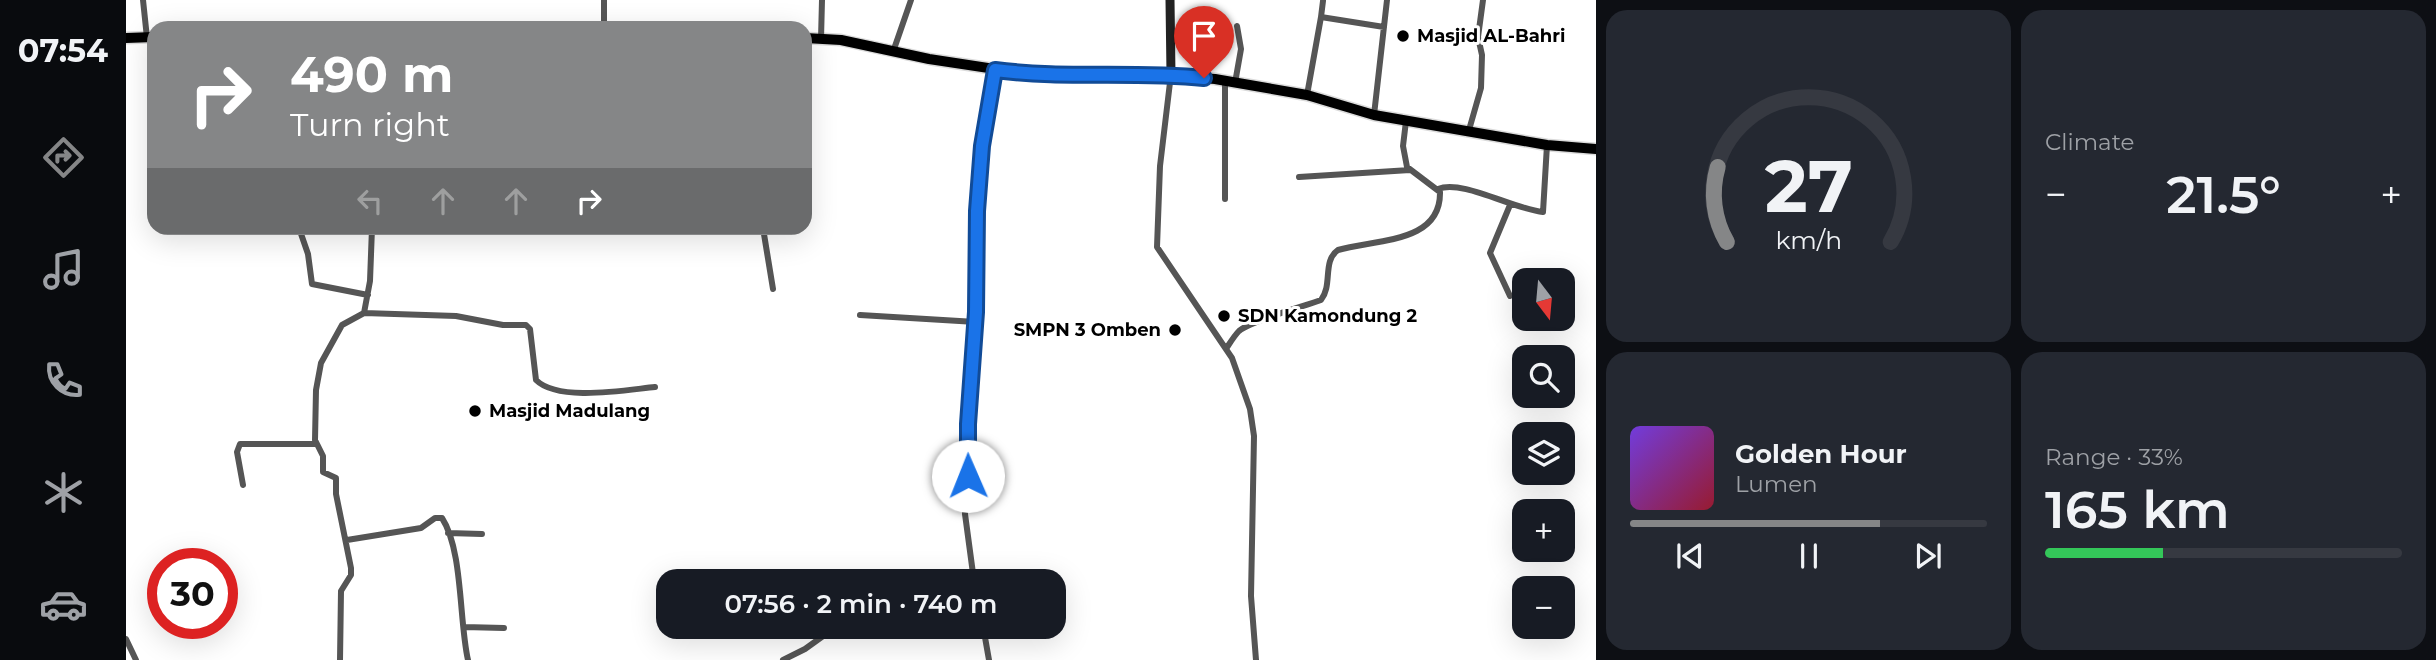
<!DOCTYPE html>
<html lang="en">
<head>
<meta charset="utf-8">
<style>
	:root { --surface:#171b24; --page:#242831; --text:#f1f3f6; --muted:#9ea1a6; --line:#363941; --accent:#858687 }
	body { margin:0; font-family:Montserrat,sans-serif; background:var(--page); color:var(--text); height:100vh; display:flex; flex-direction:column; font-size:26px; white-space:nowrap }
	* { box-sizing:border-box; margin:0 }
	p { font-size:23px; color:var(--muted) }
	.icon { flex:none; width:38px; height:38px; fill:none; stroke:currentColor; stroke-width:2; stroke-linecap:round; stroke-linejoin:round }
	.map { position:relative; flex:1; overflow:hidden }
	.panel { display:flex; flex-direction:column; gap:10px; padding:10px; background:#0d0f14; width:840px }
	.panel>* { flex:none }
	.hud { position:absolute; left:21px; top:21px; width:665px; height:214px; border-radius:21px; box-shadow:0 7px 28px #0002; background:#858687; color:#fff; overflow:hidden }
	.needle { width:46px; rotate:164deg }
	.tools { position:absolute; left:1386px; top:268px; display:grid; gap:14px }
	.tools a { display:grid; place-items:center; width:63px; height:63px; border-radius:14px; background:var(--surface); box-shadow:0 7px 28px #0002; font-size:35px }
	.speed { position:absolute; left:21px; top:548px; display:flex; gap:14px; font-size:35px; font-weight:700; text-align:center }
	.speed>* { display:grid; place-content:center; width:91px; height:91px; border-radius:50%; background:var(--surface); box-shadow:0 7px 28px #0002; line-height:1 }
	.speed .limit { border:10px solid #d22; background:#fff; color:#111 }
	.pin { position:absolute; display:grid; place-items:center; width:60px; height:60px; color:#fff; margin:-72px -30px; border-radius:50% 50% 50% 0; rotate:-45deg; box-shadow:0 0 7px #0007 }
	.pin .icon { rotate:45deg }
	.me { position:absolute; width:77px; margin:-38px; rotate:359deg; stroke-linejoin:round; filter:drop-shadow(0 0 5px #0008) }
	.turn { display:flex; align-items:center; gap:24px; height:147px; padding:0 28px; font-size:32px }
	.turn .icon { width:91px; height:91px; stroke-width:2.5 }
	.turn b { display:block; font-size:49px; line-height:60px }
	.lanes { display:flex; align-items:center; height:66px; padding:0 28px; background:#0003; justify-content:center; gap:35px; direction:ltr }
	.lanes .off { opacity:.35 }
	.big { font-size:52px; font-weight:600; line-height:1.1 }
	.panel .card { flex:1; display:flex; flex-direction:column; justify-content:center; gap:10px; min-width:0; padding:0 24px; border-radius:21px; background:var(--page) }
	.panel .dial { align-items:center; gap:0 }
	.dial svg { height:182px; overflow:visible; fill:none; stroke:var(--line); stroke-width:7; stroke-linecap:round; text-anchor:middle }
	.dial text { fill:var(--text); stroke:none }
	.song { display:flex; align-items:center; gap:21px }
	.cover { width:84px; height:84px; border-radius:10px; background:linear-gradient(135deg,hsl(260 70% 55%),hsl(350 70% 35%)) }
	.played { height:7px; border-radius:4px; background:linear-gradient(90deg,var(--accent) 70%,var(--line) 70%) }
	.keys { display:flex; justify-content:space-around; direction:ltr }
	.heat { display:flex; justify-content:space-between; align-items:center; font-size:38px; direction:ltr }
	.charge { height:10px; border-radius:5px; background:linear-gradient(90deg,#34c759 33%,var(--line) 0) }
	.panel .tiles { flex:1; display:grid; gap:10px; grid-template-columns:repeat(2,1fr) }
	.trip { position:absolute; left:530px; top:569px; width:410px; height:70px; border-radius:21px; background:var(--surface); box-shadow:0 7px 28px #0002; font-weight:600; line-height:70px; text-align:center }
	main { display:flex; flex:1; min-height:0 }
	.tab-bar { display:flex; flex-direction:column; width:126px; justify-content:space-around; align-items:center; background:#090b0e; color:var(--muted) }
	.tab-bar .icon { width:49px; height:49px }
	.tab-bar .on { color:var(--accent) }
	.tab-bar b { font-size:32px; color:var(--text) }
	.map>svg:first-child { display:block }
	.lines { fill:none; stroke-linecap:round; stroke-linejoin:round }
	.primary-casing { stroke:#dbdbdb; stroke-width:13 }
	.street { stroke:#555; stroke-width:6 }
	.secondary { stroke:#222; stroke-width:9 }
	.primary { stroke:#000; stroke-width:10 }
	.route-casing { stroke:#114b97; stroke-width:18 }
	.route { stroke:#1a73e8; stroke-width:12 }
	.poi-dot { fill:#000; stroke:#fff; stroke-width:2.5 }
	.labels { text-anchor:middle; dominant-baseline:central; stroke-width:6; stroke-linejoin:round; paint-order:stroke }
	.poi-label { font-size:18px; font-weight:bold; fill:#000; stroke:#fff; text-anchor:start }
</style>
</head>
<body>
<main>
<nav class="tab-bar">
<b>07:54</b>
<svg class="icon on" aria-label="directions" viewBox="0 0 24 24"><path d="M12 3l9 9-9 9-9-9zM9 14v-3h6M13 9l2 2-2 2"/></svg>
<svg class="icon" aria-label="music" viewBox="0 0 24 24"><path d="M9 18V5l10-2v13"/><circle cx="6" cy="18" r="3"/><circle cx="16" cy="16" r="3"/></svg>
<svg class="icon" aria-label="phone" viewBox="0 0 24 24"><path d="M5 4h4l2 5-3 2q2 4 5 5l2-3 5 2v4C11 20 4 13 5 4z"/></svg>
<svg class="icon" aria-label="climate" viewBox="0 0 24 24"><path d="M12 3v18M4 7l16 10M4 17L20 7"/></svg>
<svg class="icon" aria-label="car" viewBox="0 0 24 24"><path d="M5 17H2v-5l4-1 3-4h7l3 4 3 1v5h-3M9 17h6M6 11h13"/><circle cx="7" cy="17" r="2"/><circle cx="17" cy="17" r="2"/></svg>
</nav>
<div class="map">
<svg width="1470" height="660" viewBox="0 0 1470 660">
	<rect width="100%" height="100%" fill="#fff"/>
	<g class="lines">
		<!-- primary casing -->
		<g class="primary-casing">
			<path id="primary" d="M 0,38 L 28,37
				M 679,38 L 715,40 L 803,59 L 895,73 L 1021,74 L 1089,79 L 1181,95 L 1248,115 L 1421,145 L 1470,149"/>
		</g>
		<!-- street -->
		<path class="street" d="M 17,0 L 21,38
			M 478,0 L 478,28
			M 1195,17 L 1197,1
			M 695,39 L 696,0
			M 767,52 L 785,0
			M 1045,74 L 1034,166 L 1031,247 L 1106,358 L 1124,409 L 1128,436 L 1125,596 L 1130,660
			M 1109,83 L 1115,49 L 1111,26
			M 1181,95 L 1195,17 L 1258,27
			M 1248,115 L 1261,0
			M 1343,130 L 1355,88 L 1356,55 L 1352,37 L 1357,0
			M 1173,177 L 1284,170
			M 1312,189 C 1336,179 1387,209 1417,212 L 1421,145
			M 1099,199 L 1099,81
			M 1384,205 L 1364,253 L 1384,296
			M 173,228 L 182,254 L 186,284 L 242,295
			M 637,228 L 647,289
			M 238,313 L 330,316 L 377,325 L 400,325 L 404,329 L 410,380 C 432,402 499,390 529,387
			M 734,315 L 850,322
			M 1100,349 C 1104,343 1108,336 1113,331 C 1124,321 1179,306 1195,300 C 1207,285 1196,261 1212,250 C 1249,239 1315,244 1314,192 L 1281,167 L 1277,146 L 1280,121
			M 117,485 L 111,452 L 114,444 L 190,444
			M 322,533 L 356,534
			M 221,540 L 295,528 L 309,518 L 316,518 C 337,550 333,621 342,660
			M 848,581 L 839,514 L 850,312 L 848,267 L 856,146 L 869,70
			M 857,626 L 863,660
			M 338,627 L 378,628
			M 0,639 L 10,660
			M 214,660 L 215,591 L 225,575 L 225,568 L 210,494 L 210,478 L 197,472 L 197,456 L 189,440 L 190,390 L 195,363 L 216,325 L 238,313 L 244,281 L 246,228
			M 657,660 L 679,649 L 711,626"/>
		<!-- secondary -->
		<path class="secondary" d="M 1044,0 L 1045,74"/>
		<!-- primary -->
		<use href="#primary" class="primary"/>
	</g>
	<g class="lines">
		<!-- route casing -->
		<g class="route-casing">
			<path id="route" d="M 842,476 L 842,424 L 850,312 L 851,211 L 856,146 L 869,70 C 939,79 1008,71 1078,78"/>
		</g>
		<!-- route -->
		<use href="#route" class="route"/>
	</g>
	<!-- markers -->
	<g class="poi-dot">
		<circle cx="1277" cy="36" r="7"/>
		<circle cx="1098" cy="316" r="7"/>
		<circle cx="1049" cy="330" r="7"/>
		<circle cx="349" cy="411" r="7"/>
	</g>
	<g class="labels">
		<!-- poi labels -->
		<g class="poi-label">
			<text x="1291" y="36">Masjid AL-Bahri</text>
			<text x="1112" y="316">SDN Kamondung 2</text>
			<text x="1035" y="330" text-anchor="end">SMPN 3 Omben</text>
			<text x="363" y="411">Masjid Madulang</text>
		</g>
	</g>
</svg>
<div class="tools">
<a><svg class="needle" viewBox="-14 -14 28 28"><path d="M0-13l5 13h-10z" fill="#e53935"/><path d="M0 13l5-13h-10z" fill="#9ea1a6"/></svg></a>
<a><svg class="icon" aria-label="search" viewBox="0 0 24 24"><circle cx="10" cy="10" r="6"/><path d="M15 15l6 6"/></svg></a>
<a><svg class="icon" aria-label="layers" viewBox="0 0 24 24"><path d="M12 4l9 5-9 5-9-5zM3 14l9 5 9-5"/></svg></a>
<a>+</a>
<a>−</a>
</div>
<div class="speed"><div class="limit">30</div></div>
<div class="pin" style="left:1078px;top:78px;background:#d93025"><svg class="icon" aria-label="arrive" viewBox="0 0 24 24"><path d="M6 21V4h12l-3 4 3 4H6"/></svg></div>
<svg class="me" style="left:842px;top:476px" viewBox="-20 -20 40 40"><circle r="19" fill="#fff"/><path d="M0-13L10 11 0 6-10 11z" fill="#1a73e8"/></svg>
<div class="trip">07:56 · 2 min · 740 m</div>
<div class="hud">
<div class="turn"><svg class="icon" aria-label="right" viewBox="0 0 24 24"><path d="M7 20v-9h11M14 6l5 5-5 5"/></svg><div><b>490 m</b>Turn right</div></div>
<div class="lanes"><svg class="icon off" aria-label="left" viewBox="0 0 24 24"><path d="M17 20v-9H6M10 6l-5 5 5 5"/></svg><svg class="icon off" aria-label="ahead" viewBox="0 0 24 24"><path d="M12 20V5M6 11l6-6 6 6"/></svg><svg class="icon off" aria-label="ahead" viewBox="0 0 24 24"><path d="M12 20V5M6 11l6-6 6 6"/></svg><svg class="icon" aria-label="right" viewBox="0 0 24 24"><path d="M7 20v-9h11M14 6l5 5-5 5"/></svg></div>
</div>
</div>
<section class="panel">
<div class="tiles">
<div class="card dial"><svg viewBox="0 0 100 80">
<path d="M14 69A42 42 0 1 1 86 69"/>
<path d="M14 69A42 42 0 0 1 10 36" stroke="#858687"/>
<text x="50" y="56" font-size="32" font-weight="700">27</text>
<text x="50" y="72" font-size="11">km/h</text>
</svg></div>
<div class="card"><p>Climate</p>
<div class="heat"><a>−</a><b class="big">21.5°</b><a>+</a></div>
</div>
<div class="card">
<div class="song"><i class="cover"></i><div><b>Golden Hour</b><p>Lumen</p></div></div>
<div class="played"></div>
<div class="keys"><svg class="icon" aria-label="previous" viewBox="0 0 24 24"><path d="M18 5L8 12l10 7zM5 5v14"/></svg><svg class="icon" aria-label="pause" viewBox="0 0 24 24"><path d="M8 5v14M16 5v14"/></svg><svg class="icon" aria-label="next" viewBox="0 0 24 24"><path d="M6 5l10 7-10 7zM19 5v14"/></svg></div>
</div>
<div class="card"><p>Range · 33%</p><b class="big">165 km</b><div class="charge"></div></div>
</div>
</section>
</main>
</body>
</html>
